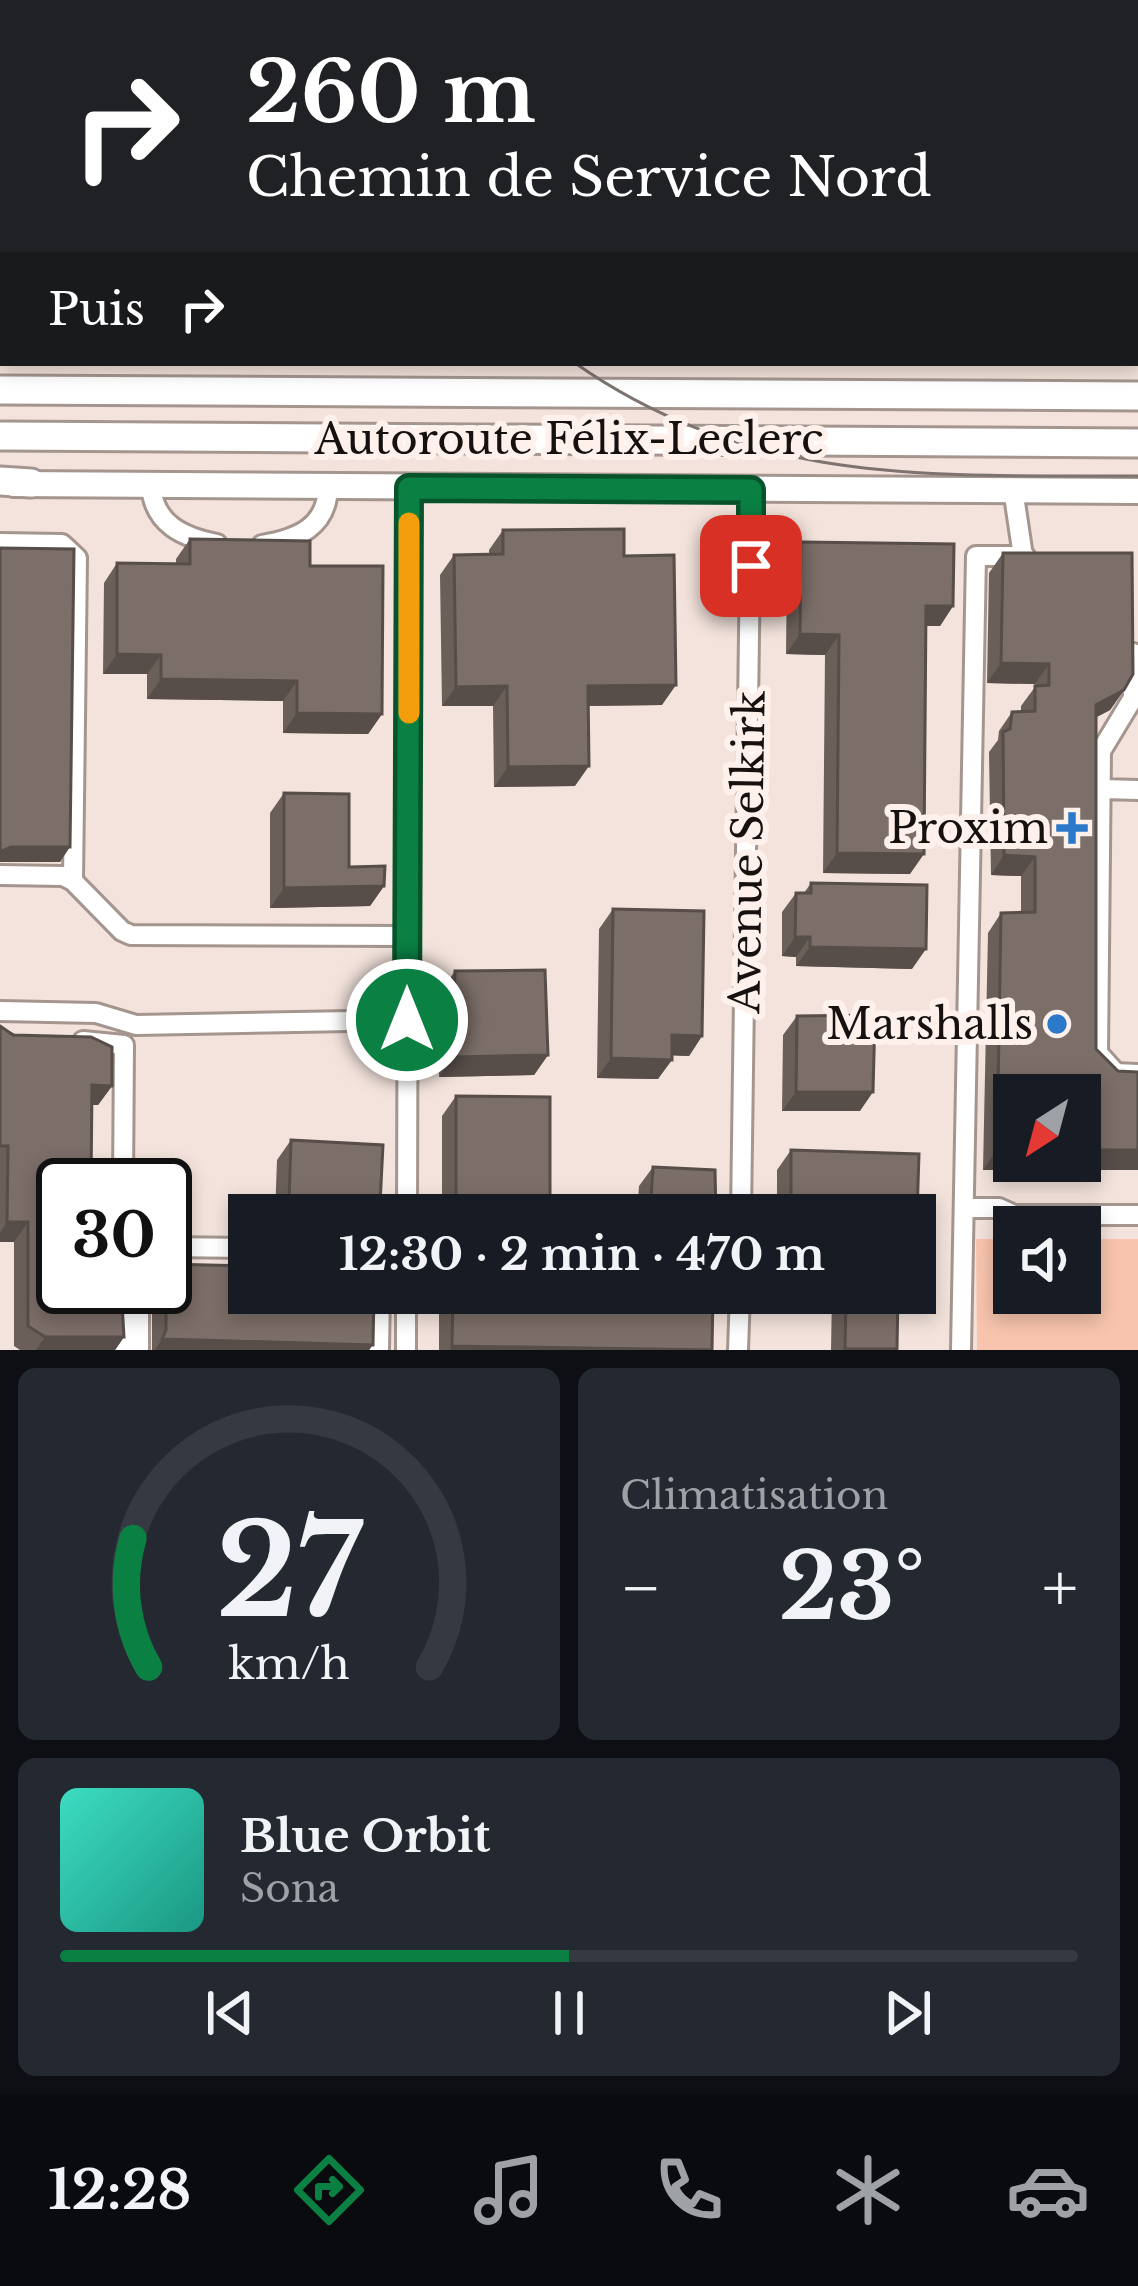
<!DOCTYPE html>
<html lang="fr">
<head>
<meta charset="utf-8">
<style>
	:root { --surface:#171b24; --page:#242831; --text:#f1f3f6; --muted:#9ea1a6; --line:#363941; --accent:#0b8043 }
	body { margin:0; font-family:"Libre Baskerville",serif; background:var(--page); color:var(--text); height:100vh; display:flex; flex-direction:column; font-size:45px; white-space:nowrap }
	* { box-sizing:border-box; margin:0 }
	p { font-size:39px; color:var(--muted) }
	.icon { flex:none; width:66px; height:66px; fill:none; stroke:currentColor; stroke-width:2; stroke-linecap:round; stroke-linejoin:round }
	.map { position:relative; height:1350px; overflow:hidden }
	.panel { display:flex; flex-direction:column; gap:18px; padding:18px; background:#0d0f14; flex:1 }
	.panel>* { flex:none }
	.guide { position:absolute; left:0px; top:0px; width:1140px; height:366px; box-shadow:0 6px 18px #0003; background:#202124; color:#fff; overflow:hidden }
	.needle { width:78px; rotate:216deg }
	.fabs { position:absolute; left:993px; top:1074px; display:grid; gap:24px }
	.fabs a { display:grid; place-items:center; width:108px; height:108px; border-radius:0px; background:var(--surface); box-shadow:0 6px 18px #0003; font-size:60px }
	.speed { position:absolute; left:36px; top:1158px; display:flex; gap:24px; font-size:60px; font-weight:700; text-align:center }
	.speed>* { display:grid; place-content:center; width:156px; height:156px; border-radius:50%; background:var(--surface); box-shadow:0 6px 18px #0003; line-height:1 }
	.speed .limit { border:6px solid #111; border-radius:18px; background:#fff; color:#111 }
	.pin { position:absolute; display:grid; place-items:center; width:102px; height:102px; color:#fff; margin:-51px; border-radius:24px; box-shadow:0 6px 18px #0006 }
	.me { position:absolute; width:132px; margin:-66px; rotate:0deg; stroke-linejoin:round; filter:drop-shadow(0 0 9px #0008) }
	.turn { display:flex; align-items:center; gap:42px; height:252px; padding:0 48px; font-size:54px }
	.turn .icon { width:156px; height:156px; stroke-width:2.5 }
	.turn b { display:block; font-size:84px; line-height:102px }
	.then { display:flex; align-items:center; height:114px; padding:0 48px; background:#0003; gap:24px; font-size:45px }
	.big { font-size:90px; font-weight:700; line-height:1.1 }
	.panel .tile { flex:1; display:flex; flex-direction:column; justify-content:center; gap:18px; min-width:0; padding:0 42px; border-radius:18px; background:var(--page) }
	.panel .dial { align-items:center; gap:0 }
	.dial svg { height:312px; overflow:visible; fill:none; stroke:var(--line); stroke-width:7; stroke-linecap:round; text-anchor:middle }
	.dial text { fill:var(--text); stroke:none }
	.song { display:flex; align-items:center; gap:36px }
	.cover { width:144px; height:144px; border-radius:18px; background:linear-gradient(135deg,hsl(170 70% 55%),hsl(170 70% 35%)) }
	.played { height:12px; border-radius:6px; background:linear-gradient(90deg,var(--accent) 50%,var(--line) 50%) }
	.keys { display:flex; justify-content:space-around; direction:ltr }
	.heat { display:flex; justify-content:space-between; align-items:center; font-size:66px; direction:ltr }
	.panel .tiles { flex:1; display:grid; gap:18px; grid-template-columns:1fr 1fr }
	.tile:last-child { grid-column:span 2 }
	.trip { position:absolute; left:228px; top:1194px; width:708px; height:120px; border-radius:0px; background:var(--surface); box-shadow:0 6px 18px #0003; font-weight:700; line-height:120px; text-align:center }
	.tabs { display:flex; height:192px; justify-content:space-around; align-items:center; background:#090b0e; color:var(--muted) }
	.tabs .icon { width:84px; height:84px }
	.tabs .active { color:var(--accent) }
	.tabs b { font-size:54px; color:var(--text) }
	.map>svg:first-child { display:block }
	.green { fill:#f8c4ad }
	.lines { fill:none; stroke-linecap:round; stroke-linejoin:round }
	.minor-casing { stroke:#a4968f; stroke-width:24 }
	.major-casing { stroke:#a4968f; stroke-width:30 }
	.highway-casing { stroke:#a4968f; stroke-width:33 }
	.minor { stroke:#fff; stroke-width:18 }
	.major { stroke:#fff; stroke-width:24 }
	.highway { stroke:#fff; stroke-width:27 }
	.tram { stroke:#7d736f; stroke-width:3 }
	.wall { fill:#6b5f59 }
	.shaded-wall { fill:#574d49 }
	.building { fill:#7c6e68; stroke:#574d49; stroke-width:3 }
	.route-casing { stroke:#07532c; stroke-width:30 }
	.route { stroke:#0b8043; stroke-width:21 }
	.slow { stroke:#f59e0b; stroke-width:21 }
	.poi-dot { fill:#2d79c9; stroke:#fef1ec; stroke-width:4.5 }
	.labels { text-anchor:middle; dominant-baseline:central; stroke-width:12; stroke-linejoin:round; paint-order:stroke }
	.street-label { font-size:42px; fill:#16110f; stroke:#fef1ec }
	.poi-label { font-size:42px; fill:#16110f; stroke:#fef1ec; text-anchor:end }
</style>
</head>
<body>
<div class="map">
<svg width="1138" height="1350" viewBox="0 0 1138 1350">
	<rect width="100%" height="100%" fill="#f3e3dc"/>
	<!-- green -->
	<path class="green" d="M 976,1239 L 1014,1239 L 1014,1293 L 1080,1293 L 1080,1239 L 1138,1239 L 1138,1350 L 977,1350 Z"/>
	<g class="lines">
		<!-- minor casing -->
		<g class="minor-casing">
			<path id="minor" d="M 364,3 L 364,0
				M 823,3 L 823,0
				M 1137,87 L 1138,87
				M 1137,307 L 1138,307
				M 151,486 C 154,524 182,537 217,544
				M 1013,489 L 1023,556
				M 0,543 L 62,544 L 77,558 L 73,881
				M 262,545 C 298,539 327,527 328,487
				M 1133,653 L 1133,698 L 1101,751 L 1098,1053 L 1116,1073 L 1138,1074
				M 1103,789 L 1138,790
				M 0,875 L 63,876 L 73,881 L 122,931 L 131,935 L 408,936
				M 0,1011 L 96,1013 L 136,1025 L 407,1020
				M 83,1041 L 124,1045 L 123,1185
				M 965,1208 L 999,1208 L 1014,1215 L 1138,1215
				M 407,1215 L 409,488
				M 741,1215 L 751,490
				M 165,1247 L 249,1248
				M 121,1350 L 122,1287
				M 139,1350 L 139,1287
				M 379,1350 L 380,1293
				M 406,1350 L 406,1293
				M 738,1350 L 740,1293
				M 961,1350 L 976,556 L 1025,556"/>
		</g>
		<!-- major casing -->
		<g class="major-casing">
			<path id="major" d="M 1137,349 L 1138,349
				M 14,484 L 1138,491"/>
		</g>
		<!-- highway casing -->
		<g class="highway-casing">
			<path id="highway" d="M 0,343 L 3,343
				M 0,390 L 1138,396
				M 0,436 L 1138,443
				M 0,481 L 31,483"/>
		</g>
		<!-- minor -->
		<use href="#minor" class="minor"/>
		<!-- major -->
		<use href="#major" class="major"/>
		<!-- highway -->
		<use href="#highway" class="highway"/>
		<!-- tram -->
		<path class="tram" d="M 260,0 L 262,3
			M 575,363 C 752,487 933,475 1138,476"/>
	</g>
	<!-- wall -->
	<path class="wall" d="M 503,530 L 624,556 L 662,705 L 588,706 L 575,786 L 494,787 L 493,706 L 442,706 L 440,575 L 454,555 L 489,555 L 489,550 Z
		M 190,539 L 310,566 L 382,714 L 368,734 L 283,733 L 283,701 L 147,699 L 147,674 L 103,674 L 104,583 L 117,563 L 176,563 L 176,559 Z
		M 801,542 L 953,606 L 940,626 L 926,626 L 910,874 L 823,873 L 825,655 L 786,654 L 787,562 Z
		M 1003,553 L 1124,690 L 1110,710 L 1096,717 L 1096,1049 L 1118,1071 L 1138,1072 L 1138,1170 L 983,1170 L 988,933 L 1001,913 L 1021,912 L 1021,876 L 991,875 L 989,752 L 998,740 L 999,731 L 1012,712 L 1021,711 L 1021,706 L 1035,687 L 1035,684 L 987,683 L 989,573 Z
		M 284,793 L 349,867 L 384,886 L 370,906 L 270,908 L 270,813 Z
		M 811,883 L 912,969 L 796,966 L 796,957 L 782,956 L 782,912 L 796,893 L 804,893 Z
		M 613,909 L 702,1036 L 689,1056 L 672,1055 L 658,1079 L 597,1078 L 599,929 Z
		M 455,971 L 548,1055 L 534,1075 L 439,1077 L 441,991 Z
		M 797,1016 L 860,1111 L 782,1111 L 783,1035 Z
		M 0,1026 L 112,1086 L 98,1105 L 92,1105 L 91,1302 L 124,1337 L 115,1350 L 20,1350 L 14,1346 L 14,1242 L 0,1242 Z
		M 456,1096 L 550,1212 L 548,1215 L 442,1215 L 442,1116 Z
		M 291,1140 L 380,1204 L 372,1215 L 275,1215 L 277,1160 Z
		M 791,1150 L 919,1154 L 917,1216 L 915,1218 L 915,1215 L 777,1215 L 777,1170 Z
		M 653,1167 L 716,1215 L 637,1215 L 639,1186 Z
		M 152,1287 L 165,1287 L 369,1350 L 152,1350 Z
		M 442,1293 L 632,1296 L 634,1293 L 713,1293 L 712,1350 L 439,1350 L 439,1297 Z
		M 832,1293 L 898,1293 L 896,1350 L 831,1350 Z"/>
	<!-- shaded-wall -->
	<path class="shaded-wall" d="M 0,252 L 3,252 L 3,272 L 0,272 Z
		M 926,606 L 953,606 L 940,626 L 912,625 Z
		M 800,634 L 839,635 L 825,655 L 786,654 Z
		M 117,654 L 161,655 L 147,674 L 103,674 Z
		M 1001,663 L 1049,664 L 1035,684 L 987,683 Z
		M 161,679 L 297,681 L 283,701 L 147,699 Z
		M 676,685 L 662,705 L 574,706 L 588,686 Z
		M 507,686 L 493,706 L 442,706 L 456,687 Z
		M 1124,690 L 1110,710 L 1082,725 L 1096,705 Z
		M 297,713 L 382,714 L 368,734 L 283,733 Z
		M 589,766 L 575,786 L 494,787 L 508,767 Z
		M 11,847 L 70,847 L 60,862 L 0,862 L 0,852 Z
		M 837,853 L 924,854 L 910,874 L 823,873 Z
		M 1004,855 L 1035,857 L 1021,876 L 991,875 Z
		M 384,886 L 370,906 L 270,908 L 284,888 Z
		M 795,937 L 810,937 L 796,957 L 782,956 Z
		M 810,947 L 926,949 L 912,969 L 796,966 Z
		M 672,1035 L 702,1036 L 689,1056 L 659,1055 Z
		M 548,1055 L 534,1075 L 439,1077 L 453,1057 Z
		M 611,1058 L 672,1060 L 658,1079 L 597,1078 Z
		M 92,1085 L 112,1086 L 98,1105 L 78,1105 Z
		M 796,1092 L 873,1092 L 860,1111 L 782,1111 Z
		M 997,1150 L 1014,1150 L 1014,1161 L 1080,1161 L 1080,1150 L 1138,1150 L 1138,1170 L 983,1170 Z
		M 289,1201 L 380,1204 L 372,1215 L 279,1215 Z
		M 550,1212 L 548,1215 L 454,1215 L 456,1213 Z
		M 7,1222 L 28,1222 L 14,1242 L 0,1242 L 0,1233 Z
		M 45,1337 L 124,1337 L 115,1350 L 36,1350 Z
		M 162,1339 L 373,1345 L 369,1350 L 155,1350 Z
		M 452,1346 L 682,1350 L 450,1350 Z"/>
	<!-- building -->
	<path class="building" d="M 0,0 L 104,0 L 104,3 L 3,3 L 3,252 L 0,252 Z
		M 440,0 L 701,0 L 701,3 L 440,3 Z
		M 1108,0 L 1138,0 L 1138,13 L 1137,3 L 1111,3 Z
		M 624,529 L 624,556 L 674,555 L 676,685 L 588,686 L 589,766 L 508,767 L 507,686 L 456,687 L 454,555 L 503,554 L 503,530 Z
		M 190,539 L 310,541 L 310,566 L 383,566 L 382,714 L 297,713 L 297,681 L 161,679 L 161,655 L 117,654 L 117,563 L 190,564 Z
		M 801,542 L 954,544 L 953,606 L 926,606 L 924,854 L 837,853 L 839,635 L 800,634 Z
		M 0,548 L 74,549 L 70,847 L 11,847 L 0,852 Z
		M 1003,553 L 1132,553 L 1133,674 L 1124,690 L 1096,705 L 1096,1049 L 1118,1071 L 1138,1072 L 1138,1150 L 1080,1150 L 1080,1095 L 1014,1095 L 1014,1150 L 997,1150 L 1001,913 L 1035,912 L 1035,857 L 1004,855 L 1003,732 L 1010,729 L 1012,712 L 1035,711 L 1035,686 L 1049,685 L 1049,664 L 1001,663 Z
		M 284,793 L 349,794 L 349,867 L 385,866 L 384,886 L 284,888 Z
		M 811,883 L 927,885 L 926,949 L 810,947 L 810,937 L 795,937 L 796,893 L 811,893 Z
		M 613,909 L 704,911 L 702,1036 L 672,1035 L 672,1060 L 611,1058 Z
		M 545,970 L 548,1055 L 453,1057 L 455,971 Z
		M 875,1015 L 873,1092 L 796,1092 L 797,1016 Z
		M 0,1026 L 13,1035 L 91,1037 L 112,1047 L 112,1086 L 92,1085 L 91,1185 L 63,1185 L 63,1287 L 91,1287 L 91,1302 L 122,1303 L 124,1337 L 45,1337 L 28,1326 L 28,1222 L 7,1222 L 8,1146 L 0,1146 Z
		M 456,1096 L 550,1097 L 550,1212 L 456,1213 Z
		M 291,1140 L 383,1145 L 380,1204 L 289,1201 Z
		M 791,1150 L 919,1154 L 917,1216 L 791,1215 Z
		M 653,1167 L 715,1170 L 716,1215 L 650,1215 Z
		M 166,1264 L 249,1266 L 249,1293 L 374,1293 L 373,1345 L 162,1339 L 166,1330 Z
		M 453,1293 L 642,1296 L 642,1293 L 713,1293 L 712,1350 L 452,1346 Z
		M 846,1293 L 898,1293 L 897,1349 L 845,1349 Z"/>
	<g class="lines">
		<!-- route casing -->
		<g class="route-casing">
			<path id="route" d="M 407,1020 L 409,488 L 751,490 L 751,566"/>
		</g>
		<!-- route -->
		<use href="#route" class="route"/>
		<!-- slow -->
		<path class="slow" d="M 409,713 L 409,523"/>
	</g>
	<!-- markers -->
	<g class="poi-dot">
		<path d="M1066 810h12v12h12v12h-12v12h-12v-12h-12v-12h12z"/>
		<circle cx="1057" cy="1024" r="12"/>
	</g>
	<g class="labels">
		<!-- street labels -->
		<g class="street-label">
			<text x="569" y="439">Autoroute Félix-Leclerc</text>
			<text transform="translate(747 852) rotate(-89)">Avenue Selkirk</text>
		</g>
		<!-- poi labels -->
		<g class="poi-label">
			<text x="1048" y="828">Proxim</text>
			<text x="1033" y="1024">Marshalls</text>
		</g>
	</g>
</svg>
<div class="fabs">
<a><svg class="needle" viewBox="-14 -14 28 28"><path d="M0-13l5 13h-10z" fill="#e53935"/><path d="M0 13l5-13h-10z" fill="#9ea1a6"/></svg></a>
<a><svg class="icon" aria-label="sound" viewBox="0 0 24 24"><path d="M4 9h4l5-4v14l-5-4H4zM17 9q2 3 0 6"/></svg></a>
</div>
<div class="speed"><div class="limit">30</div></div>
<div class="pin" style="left:751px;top:566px;background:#d93025"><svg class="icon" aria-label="arrive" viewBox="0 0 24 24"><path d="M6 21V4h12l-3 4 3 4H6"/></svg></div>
<svg class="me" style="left:407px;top:1020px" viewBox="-20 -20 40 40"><circle r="17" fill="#0b8043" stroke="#fff" stroke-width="3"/><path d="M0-11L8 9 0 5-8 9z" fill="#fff"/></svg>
<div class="trip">12:30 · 2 min · 470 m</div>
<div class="guide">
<div class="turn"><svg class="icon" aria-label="right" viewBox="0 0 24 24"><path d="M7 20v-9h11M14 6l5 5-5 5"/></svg><div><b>260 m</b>Chemin de Service Nord</div></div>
<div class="then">Puis<svg class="icon" aria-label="right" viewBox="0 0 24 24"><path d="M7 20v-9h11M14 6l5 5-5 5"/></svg></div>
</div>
</div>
<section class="panel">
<div class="tiles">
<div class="tile dial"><svg viewBox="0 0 100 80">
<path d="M14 69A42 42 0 1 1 86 69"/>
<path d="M14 69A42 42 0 0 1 10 36" stroke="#0b8043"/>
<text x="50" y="56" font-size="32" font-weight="700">27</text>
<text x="50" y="72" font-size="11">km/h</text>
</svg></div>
<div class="tile"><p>Climatisation</p>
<div class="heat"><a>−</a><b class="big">23°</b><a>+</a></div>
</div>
<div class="tile">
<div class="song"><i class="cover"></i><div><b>Blue Orbit</b><p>Sona</p></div></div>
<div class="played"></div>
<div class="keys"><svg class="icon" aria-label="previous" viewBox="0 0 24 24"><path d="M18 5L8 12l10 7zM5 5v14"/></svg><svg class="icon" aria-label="pause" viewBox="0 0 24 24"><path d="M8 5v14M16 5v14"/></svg><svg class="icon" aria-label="next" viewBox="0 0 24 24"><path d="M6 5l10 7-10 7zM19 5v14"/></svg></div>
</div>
</div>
</section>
<nav class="tabs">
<b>12:28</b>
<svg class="icon active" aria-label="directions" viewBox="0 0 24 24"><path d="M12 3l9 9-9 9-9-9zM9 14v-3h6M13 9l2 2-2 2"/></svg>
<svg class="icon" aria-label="music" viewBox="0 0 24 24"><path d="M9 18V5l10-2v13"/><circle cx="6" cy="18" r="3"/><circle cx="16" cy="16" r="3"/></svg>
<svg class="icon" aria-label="phone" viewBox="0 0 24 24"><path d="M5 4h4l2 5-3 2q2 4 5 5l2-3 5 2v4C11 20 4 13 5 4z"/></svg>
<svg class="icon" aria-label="climate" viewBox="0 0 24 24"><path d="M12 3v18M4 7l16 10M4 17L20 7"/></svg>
<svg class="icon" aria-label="car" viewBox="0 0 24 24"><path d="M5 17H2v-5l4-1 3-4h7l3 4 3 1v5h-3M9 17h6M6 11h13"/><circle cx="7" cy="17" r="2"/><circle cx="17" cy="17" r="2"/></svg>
</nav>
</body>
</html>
